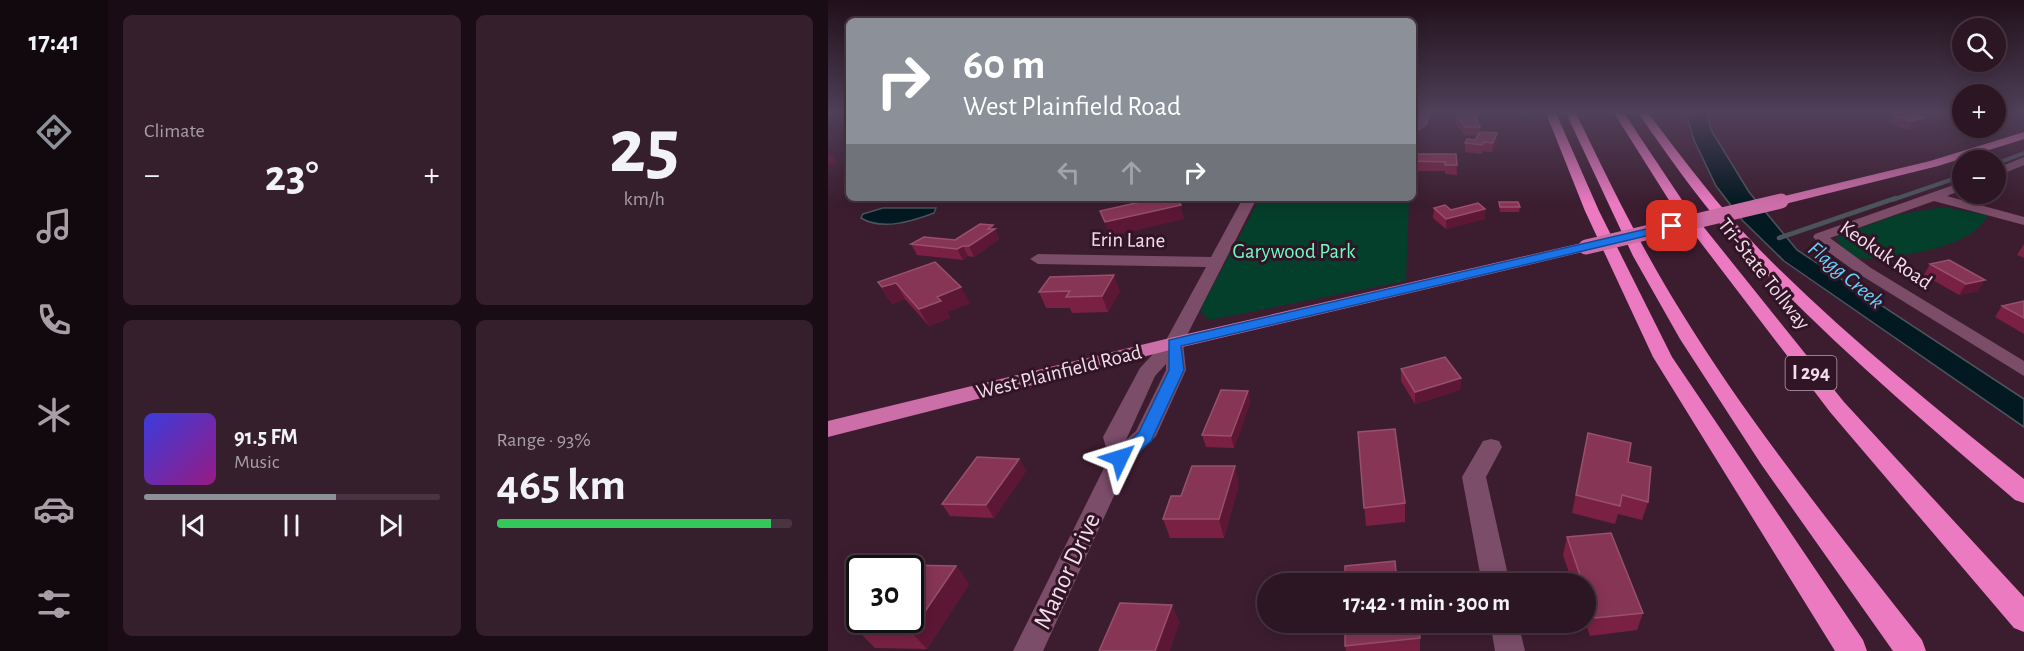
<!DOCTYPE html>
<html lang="en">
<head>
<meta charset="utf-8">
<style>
	:root { --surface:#2d1624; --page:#351f2c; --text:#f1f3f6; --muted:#a79fa6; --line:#483541; --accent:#8c9099 }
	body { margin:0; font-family:"Alegreya Sans",sans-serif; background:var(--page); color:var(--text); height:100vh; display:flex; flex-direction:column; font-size:22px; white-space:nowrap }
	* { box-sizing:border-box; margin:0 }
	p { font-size:20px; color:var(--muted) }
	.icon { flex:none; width:33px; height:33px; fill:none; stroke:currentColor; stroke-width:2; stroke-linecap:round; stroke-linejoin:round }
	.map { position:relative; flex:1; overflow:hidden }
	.details { display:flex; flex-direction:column; gap:15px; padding:15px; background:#190c14; width:720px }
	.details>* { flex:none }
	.banner { position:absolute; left:18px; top:18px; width:570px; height:183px; border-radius:9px; box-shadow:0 3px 15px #0003,0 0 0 2px var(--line); background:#8c9099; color:#fff; overflow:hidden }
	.fabs { position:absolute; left:1124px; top:18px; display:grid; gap:12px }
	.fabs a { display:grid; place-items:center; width:54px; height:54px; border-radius:50%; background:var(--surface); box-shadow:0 3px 15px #0003,0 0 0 2px var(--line); font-size:30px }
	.speed { position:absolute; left:18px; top:555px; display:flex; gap:12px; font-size:30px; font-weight:700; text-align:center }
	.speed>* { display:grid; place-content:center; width:78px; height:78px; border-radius:50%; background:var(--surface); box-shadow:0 3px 15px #0003,0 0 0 2px var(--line); line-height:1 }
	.speed .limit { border:3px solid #111; border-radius:9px; background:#fff; color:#111 }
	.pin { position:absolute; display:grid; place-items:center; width:51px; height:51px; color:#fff; margin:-26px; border-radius:12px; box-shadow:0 3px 9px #0006 }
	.me { position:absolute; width:66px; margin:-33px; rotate:49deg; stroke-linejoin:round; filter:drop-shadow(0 0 4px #0008) }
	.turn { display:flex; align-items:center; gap:21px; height:126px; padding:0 18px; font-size:27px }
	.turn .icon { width:78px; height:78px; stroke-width:2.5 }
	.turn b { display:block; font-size:42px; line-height:51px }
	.lanes { display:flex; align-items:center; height:57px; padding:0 18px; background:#0003; justify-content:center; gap:30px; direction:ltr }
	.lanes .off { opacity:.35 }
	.big { font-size:45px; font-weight:700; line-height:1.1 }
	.details .widget { flex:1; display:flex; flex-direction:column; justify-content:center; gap:9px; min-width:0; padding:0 21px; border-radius:9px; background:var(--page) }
	.details .dial { align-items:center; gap:0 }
	.dial b { font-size:78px; line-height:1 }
	.song { display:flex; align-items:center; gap:18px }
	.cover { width:72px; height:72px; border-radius:9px; background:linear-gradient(135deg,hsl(240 70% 55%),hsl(310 70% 35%)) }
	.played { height:6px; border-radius:3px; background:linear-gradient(90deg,var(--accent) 65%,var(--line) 65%) }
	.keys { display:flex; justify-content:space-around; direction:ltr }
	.heat { display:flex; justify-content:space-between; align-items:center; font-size:33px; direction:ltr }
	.charge { height:9px; border-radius:4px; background:linear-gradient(90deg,#34c759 93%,var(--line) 0) }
	.details .tiles { flex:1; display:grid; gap:15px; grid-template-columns:repeat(2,1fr) }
	.trip { position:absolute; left:429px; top:573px; width:339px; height:60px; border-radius:30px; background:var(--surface); box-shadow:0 3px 15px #0003,0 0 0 2px var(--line); font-weight:700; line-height:60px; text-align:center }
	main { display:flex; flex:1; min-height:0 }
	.tabs { display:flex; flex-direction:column; width:108px; justify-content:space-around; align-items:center; background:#12090e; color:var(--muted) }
	.tabs .icon { width:42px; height:42px }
	.tabs .active { color:var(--accent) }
	.tabs b { font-size:27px; color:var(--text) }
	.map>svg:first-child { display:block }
	.green { fill:#043f2b }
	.water { fill:#031921; stroke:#4b545d; stroke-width:1.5 }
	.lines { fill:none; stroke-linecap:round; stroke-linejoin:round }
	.stream-far1 { stroke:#4b545d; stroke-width:4 }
	.stream { stroke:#4b545d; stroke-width:4.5 }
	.minor { fill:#7b4d69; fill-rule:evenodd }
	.major { fill:#cc6ea8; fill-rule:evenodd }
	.highway { fill:#eb7ac1; fill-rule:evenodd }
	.major-bridge { stroke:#cc6ea8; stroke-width:15 }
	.wall { fill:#7a2143 }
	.shaded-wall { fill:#5c1734 }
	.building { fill:#873555; stroke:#98506c; stroke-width:1.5 }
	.route { fill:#1a73e8; stroke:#114b97; stroke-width:1.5 }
	.labels { text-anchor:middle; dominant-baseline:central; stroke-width:6; stroke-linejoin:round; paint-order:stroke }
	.shield { fill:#311426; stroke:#b9a1ae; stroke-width:1.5 }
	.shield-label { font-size:20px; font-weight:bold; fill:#f3dde9 }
	.street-label { font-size:21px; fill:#f3dde9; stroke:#311426 }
	.park-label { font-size:21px; fill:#6afec2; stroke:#311426 }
	.water-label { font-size:22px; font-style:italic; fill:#62d2f9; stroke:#311426 }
	.near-street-label { font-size:26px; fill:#f3dde9; stroke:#311426 }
</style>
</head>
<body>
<main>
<nav class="tabs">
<b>17:41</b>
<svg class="icon active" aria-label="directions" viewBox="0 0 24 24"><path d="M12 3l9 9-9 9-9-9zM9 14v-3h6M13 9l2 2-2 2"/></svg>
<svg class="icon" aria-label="music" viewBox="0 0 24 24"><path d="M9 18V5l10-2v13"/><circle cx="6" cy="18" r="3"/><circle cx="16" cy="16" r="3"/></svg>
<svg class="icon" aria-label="phone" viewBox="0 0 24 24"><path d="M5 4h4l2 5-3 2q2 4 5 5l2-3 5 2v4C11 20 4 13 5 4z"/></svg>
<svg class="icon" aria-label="climate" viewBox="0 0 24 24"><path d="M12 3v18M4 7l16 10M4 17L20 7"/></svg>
<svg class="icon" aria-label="car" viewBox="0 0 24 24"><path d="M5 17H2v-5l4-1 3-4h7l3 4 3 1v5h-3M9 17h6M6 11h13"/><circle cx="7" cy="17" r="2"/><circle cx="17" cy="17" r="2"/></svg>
<svg class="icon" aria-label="filters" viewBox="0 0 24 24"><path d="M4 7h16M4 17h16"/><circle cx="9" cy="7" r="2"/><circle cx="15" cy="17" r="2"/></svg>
</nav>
<section class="details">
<div class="tiles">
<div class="widget"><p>Climate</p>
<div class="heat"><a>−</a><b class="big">23°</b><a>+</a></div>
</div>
<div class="widget dial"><b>25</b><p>km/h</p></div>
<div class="widget">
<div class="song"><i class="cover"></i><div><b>91.5 FM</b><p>Music</p></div></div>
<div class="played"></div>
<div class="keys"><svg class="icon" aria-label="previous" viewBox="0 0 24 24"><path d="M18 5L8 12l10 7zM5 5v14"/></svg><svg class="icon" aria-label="pause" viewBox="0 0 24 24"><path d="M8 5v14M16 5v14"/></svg><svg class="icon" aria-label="next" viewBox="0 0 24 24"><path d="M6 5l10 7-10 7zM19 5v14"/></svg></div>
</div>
<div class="widget"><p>Range · 93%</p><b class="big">465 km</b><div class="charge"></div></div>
</div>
</section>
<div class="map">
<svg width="1196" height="651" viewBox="0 0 1196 651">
	<rect width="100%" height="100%" fill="#3c1d30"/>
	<!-- green -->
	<path class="green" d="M 436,198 L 581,198 L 578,281 L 382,320 L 374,314 L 374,306 L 431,200 Z
		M 1115,207 L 1160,215 C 1145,246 1085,255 1055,257 C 1048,258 1038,260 1032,258 C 1023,255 1011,246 1008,237 L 1069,215 Z"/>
	<!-- water -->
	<path class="water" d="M 858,113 L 879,113 L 883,130 L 921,192 L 969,250 L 1196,399 L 1196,427 L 956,261 L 915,221 L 888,186 L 866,140 Z
		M 55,208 L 108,208 L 106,213 C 85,221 54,231 33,218 L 35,214 Z"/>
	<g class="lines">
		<!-- stream-far1 -->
		<path class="stream-far1" d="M 1167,164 L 1196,153
			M 1064,200 L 1134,176"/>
		<!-- stream -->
		<path class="stream" d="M 951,238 L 1068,198"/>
		<!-- minor -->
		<path class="minor" d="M 593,113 L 603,113 L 599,125 L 585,135 L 585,126 Z
			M 1196,157 L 1196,165 L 1167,177 L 1167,169 Z
			M 1134,182 L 1134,190 L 1119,196 L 1196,217 L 1196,225 L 1106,201 L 1002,238 L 1043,268 L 1196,361 L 1196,376 L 1031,274 L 999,251 L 985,237 L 987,234 Z
			M 415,198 L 429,198 L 355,343 L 358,370 L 328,436 L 301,463 L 215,651 L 185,651 L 281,458 L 275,437 L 312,368 L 338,340 L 378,267 L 210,264 L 202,259 L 210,254 L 383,257 ZM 338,364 L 338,370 L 308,431 L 298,440 L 327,376 Z
			M 663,439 L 671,441 L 674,447 L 658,477 L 682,584 L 654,584 L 634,477 L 655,441 Z
			M 662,622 L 690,622 L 697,651 L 667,651 Z"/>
		<!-- major -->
		<path class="major" d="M 1196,132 L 1196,139 L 1110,166 L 953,205 L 946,201 L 948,198 L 1102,161 Z
			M 758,242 L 763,244 L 766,247 L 763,250 L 346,349 L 0,437 L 0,421 L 346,337 Z"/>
		<!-- highway -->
		<path class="highway" d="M 718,113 L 728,113 L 771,211 L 844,357 L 1035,640 L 1039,651 L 1007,651 L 825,357 L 757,211 Z
			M 738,113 L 748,113 C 780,180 813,247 852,310 C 923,426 1010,533 1094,640 L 1098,651 L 1065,651 L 933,464 L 852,339 L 805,256 Z
			M 786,113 L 796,113 L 854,200 L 1016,402 L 1196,597 L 1196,632 L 1186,628 L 1002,412 L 844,205 Z
			M 810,113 L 820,113 C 856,160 891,207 932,250 C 1014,333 1105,406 1196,479 L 1196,503 L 1187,500 C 1096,422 1005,344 922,257 C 880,213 845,163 810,113 Z"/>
		<!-- major-bridge -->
		<path class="major-bridge" d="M 758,247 L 953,201"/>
	</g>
	<!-- wall -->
	<path class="wall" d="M 626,113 L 653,113 L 653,116 L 647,116 L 652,127 L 652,132 L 669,142 L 664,152 L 655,151 L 654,154 L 637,152 L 637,143 L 647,140 L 650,135 L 637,136 L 628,124 L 628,116 L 626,116 Z
		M 1072,113 L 1134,113 L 1121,116 L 1121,117 L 1109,120 L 1107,119 L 1106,121 L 1093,124 L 1092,126 L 1080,130 L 1060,123 L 1063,115 Z
		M 585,154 L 628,154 L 629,175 L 617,174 L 617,171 L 585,171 Z
		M 671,202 L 692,207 L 691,212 L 672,212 Z
		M 606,208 L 623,210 L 657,209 L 657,219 L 618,229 L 605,218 Z
		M 165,225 L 171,239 L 146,257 L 140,256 L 135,260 L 89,255 L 83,244 L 127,240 Z
		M 1196,244 L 1196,258 L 1189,255 Z
		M 107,262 L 142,303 L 119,312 L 122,318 L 101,326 L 77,299 L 64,304 L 50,282 Z
		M 1102,264 L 1150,291 L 1131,295 L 1096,275 Z
		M 222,277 L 292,291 L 280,312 L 244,313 L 242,308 L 218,308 L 211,292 Z
		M 1196,301 L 1196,334 L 1167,317 L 1174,306 Z
		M 573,369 L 633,378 L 632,390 L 587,404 L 573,381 Z
		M 420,391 L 422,403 L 406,448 L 378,447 L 374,435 Z
		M 530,432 L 577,503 L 577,522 L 538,526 Z
		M 760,433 L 800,462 L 820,502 L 814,520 L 790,514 L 787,524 L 744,513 Z
		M 191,459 L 198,471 L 166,518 L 122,516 L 114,504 Z
		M 411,484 L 396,538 L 342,538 L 335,519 L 353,496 Z
		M 739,537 L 815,613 L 809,630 L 762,636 L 757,622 L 758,584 L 745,584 L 735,555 Z
		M 128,566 L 141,584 L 99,649 L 47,648 L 29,630 Z
		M 592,638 L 592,651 L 518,651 L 517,646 Z"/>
	<!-- shaded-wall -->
	<path class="shaded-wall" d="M 1110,113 L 1106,121 L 1094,125 L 1098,116 Z
		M 1113,113 L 1123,113 L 1121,117 L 1109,120 Z
		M 1124,113 L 1134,113 L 1122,116 Z
		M 1096,118 L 1092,126 L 1080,130 L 1084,121 Z
		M 669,133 L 669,142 L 664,152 L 665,143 Z
		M 4,154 L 9,163 L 0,165 L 0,155 Z
		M 353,205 L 356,219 L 281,237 L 277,222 Z
		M 657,209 L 657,219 L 618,229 L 618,219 Z
		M 165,225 L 171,239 L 146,257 L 141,246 L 160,229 Z
		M 135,246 L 140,256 L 135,260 L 129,249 Z
		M 286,275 L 292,291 L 280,312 L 274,296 Z
		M 1157,280 L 1150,291 L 1131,295 L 1138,284 Z
		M 68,283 L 77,299 L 64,304 L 54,287 Z
		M 133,287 L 142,303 L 119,312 L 122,318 L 101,326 L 91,309 L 109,297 Z
		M 633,378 L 632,390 L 587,404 L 587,392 Z
		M 420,391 L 422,403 L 406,448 L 403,436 Z
		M 191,459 L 198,471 L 166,518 L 158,505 Z
		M 407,466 L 411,484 L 396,538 L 391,519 Z
		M 128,566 L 141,584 L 99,649 L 83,632 Z
		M 344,605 L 352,622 L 342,651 L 327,651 Z"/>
	<!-- building -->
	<path class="building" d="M 1072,113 L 1078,113 L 1096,118 L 1084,121 L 1063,115 Z
		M 1086,113 L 1110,113 L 1098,116 Z
		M 628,115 L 647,115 L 652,127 L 637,127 Z
		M 652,132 L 669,133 L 665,143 L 656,142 L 654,145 L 637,143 L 639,139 L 647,140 Z
		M 585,154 L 628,154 L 629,165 L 617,165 L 617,162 L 585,161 Z
		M 330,198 L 348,198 L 353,205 L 277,222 L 272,211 Z
		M 671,202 L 690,202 L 692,207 L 672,207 Z
		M 650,203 L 657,209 L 618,219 L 606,208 L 617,205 L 623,210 Z
		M 152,224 L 165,225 L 160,229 L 167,229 L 141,246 L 135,246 L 129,249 L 83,244 L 96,237 L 127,240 Z
		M 1121,260 L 1157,280 L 1138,284 L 1102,264 Z
		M 107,262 L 133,287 L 109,297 L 113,301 L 91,309 L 68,283 L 54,287 L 50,282 Z
		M 286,275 L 274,296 L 238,297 L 242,291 L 211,292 L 222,277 Z
		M 1196,301 L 1196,318 L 1174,306 Z
		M 617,357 L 633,378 L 587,392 L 573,369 Z
		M 393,390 L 420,391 L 403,436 L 374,435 Z
		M 567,429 L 577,503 L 536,508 L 530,432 Z
		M 760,433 L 803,443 L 800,462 L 823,467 L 820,502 L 794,495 L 792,506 L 748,495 Z
		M 149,457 L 191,459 L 158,505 L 114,504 Z
		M 364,466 L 407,466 L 391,519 L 335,519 L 343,496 L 353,496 Z
		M 783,533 L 815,613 L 767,618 L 758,591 L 758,584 L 755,584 L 739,537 Z
		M 567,561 L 569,584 L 517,584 L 517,566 Z
		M 78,565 L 128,566 L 83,632 L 29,630 L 37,620 L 82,620 L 82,568 L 76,568 Z
		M 292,603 L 344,605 L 327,651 L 271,651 Z
		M 517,622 L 590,622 L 592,638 L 517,646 Z"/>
	<!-- sky -->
	<linearGradient id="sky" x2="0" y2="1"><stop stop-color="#21101a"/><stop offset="0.55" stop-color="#504059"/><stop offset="1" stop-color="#504059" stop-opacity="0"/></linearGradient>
	<rect width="1196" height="204" fill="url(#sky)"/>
	<!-- route -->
	<path class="route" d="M 844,223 L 848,224 L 848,229 L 353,346 L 356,370 L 323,441 L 298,463 L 286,463 L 284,458 L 311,432 L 341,370 L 341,340 Z"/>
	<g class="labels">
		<!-- shield labels -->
		<rect class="shield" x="957.5" y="356" width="51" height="34" rx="4.5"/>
		<g class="shield-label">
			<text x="983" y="373">I 294</text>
		</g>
		<!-- street labels -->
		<g class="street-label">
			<text transform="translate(300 240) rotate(1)">Erin Lane</text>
			<text transform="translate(1058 255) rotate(34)">Keokuk Road</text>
			<text transform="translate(936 274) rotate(52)">Tri-State Tollway</text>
			<text transform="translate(231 372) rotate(-14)">West Plainfield Road</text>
		</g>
		<!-- park labels -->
		<g class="park-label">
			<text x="466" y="251">Garywood Park</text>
		</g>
		<!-- water labels -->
		<g class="water-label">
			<text transform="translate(1018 275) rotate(40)">Flagg Creek</text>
		</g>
		<!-- near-street labels -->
		<g class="near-street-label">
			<text transform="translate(239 571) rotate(-65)">Manor Drive</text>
		</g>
	</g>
</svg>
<div class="fabs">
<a><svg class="icon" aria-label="search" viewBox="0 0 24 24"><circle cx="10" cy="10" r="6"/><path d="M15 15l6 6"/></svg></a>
<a>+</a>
<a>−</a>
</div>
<div class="speed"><div class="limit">30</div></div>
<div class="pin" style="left:844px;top:226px;background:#d93025"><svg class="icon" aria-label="arrive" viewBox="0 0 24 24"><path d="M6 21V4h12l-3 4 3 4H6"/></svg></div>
<svg class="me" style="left:292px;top:458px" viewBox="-20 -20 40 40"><path d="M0-17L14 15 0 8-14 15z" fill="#1a73e8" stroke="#fff" stroke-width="4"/></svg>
<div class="trip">17:42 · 1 min · 300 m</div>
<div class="banner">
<div class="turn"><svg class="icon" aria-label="right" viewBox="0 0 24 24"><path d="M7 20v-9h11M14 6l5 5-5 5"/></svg><div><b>60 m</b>West Plainfield Road</div></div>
<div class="lanes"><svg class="icon off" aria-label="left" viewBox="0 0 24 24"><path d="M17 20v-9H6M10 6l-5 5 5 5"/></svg><svg class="icon off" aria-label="ahead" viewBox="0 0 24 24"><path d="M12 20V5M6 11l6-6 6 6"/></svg><svg class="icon" aria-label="right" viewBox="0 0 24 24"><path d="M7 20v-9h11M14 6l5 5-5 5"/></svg></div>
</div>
</div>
</main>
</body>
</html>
